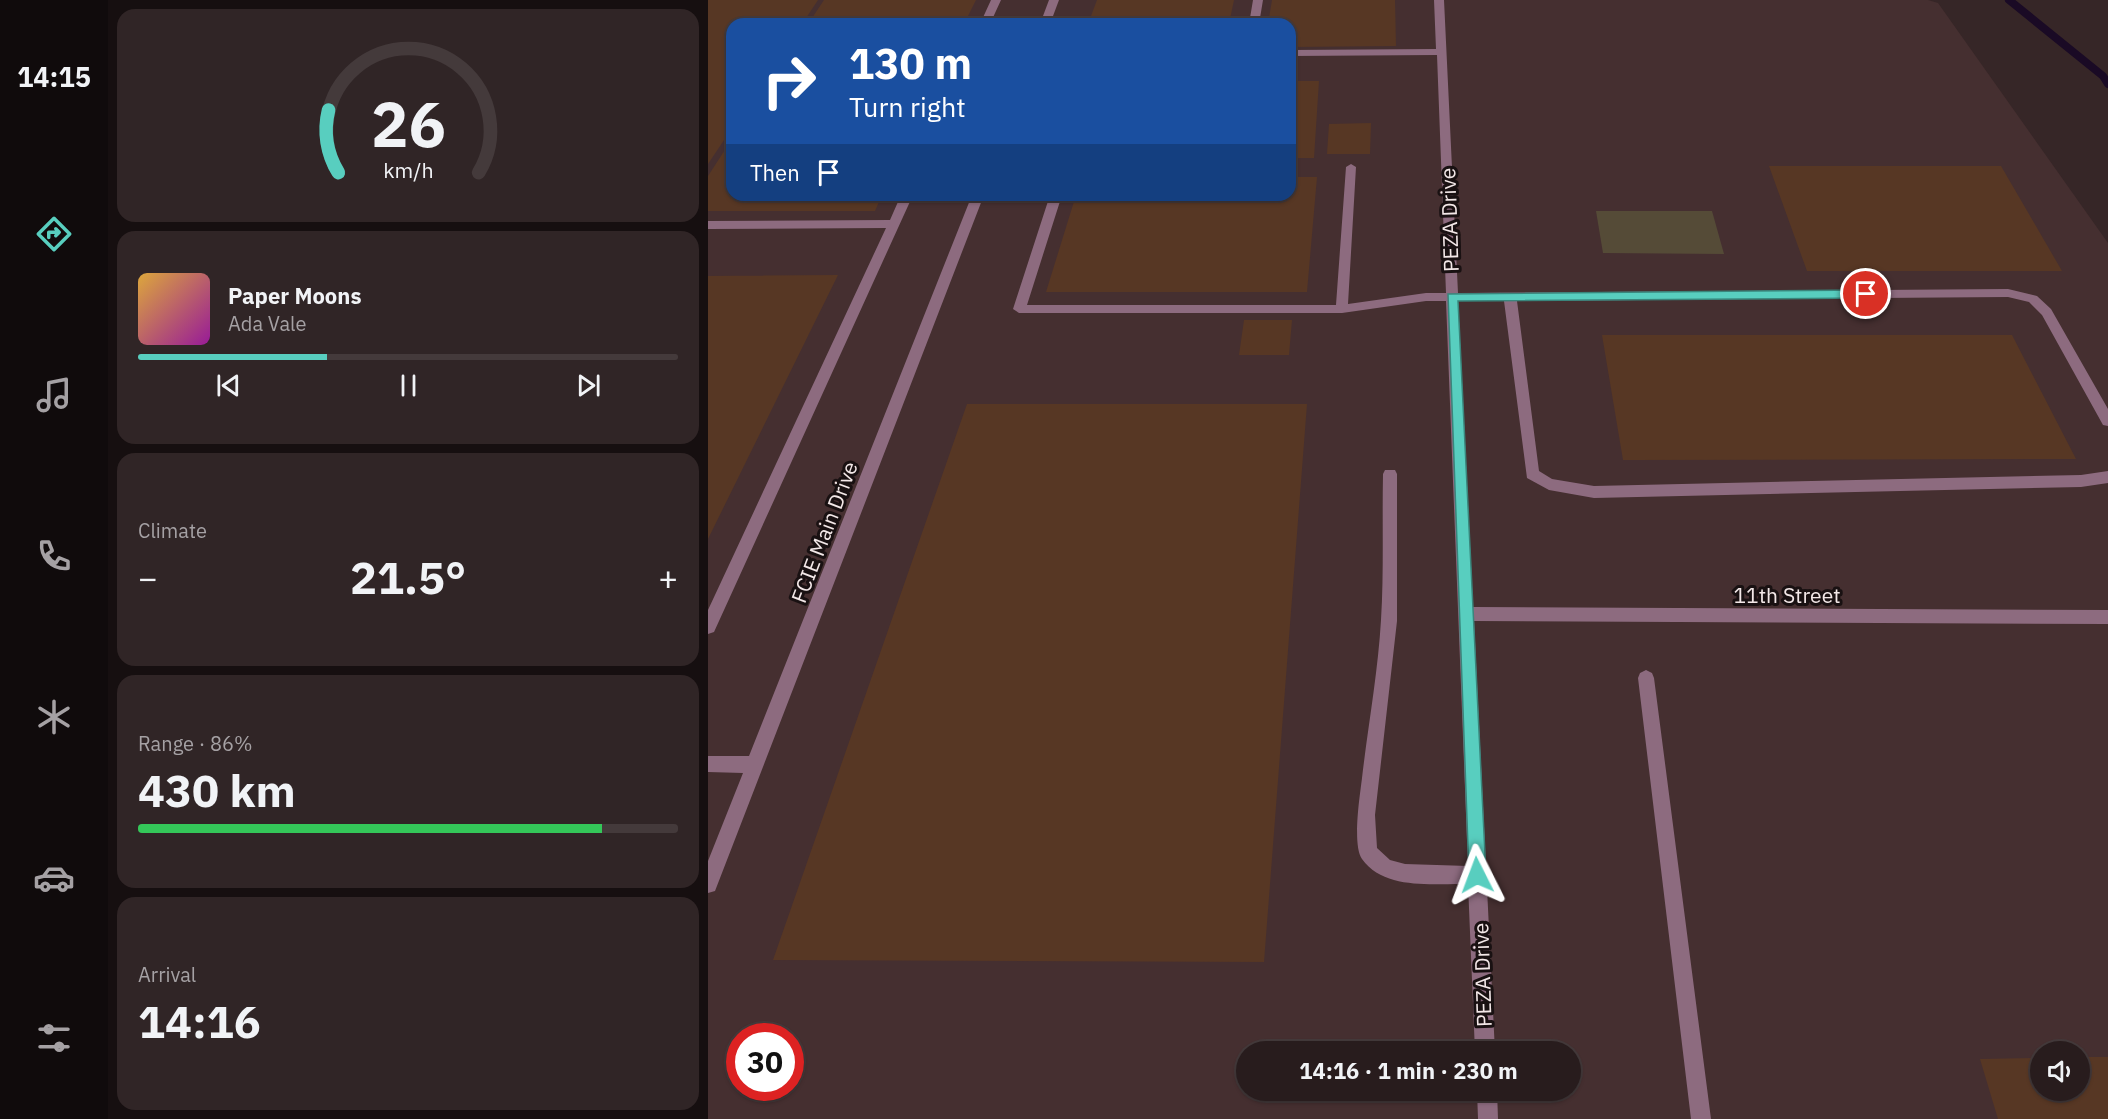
<!DOCTYPE html>
<html lang="en">
<head>
<meta charset="utf-8">
<style>
	:root { --surface:#281c1d; --page:#302526; --text:#f1f3f6; --muted:#a5a1a4; --line:#443a3b; --accent:#58cebf }
	body { margin:0; font-family:"IBM Plex Sans",sans-serif; background:var(--page); color:var(--text); height:100vh; display:flex; flex-direction:column; font-size:22px; white-space:nowrap }
	* { box-sizing:border-box; margin:0 }
	p { font-size:20px; color:var(--muted) }
	.icon { flex:none; width:33px; height:33px; fill:none; stroke:currentColor; stroke-width:2; stroke-linecap:round; stroke-linejoin:round }
	.map { position:relative; flex:1; overflow:hidden }
	.drawer { display:flex; flex-direction:column; gap:9px; padding:9px; background:#160f10; width:600px }
	.drawer>* { flex:none }
	.guide { position:absolute; left:18px; top:18px; width:570px; height:183px; border-radius:18px; box-shadow:0 2px 4px #0004,0 0 0 2px var(--line); background:#1a4fa0; color:#fff; overflow:hidden }
	.fabs { position:absolute; left:1322px; top:1041px; display:grid; gap:12px }
	.fabs a { display:grid; place-items:center; width:60px; height:60px; border-radius:50%; background:var(--surface); box-shadow:0 2px 4px #0004,0 0 0 2px var(--line); font-size:30px }
	.speed { position:absolute; left:18px; top:1023px; display:flex; gap:12px; font-size:30px; font-weight:700; text-align:center }
	.speed>* { display:grid; place-content:center; width:78px; height:78px; border-radius:50%; background:var(--surface); box-shadow:0 2px 4px #0004,0 0 0 2px var(--line); line-height:1 }
	.speed .limit { border:9px solid #d22; background:#fff; color:#111 }
	.pin { position:absolute; display:grid; place-items:center; width:51px; height:51px; color:#fff; margin:-26px; border:3px solid #fff; border-radius:50%; box-shadow:0 2px 6px #0007 }
	.me { position:absolute; width:66px; margin:-33px; rotate:357deg; stroke-linejoin:round; filter:drop-shadow(0 0 4px #0008) }
	.turn { display:flex; align-items:center; gap:21px; height:126px; padding:0 24px; font-size:27px }
	.turn .icon { width:78px; height:78px; stroke-width:2.5 }
	.turn b { display:block; font-size:42px; line-height:51px }
	.then { display:flex; align-items:center; height:57px; padding:0 24px; background:#0003; gap:12px; font-size:22px }
	.big { font-size:45px; font-weight:700; line-height:1.1 }
	.drawer .card { flex:1; display:flex; flex-direction:column; justify-content:center; gap:9px; min-width:0; padding:0 21px; border-radius:18px; background:var(--page) }
	.drawer .dial { align-items:center; gap:0 }
	.dial svg { height:156px; overflow:visible; fill:none; stroke:var(--line); stroke-width:7; stroke-linecap:round; text-anchor:middle }
	.dial text { fill:var(--text); stroke:none }
	.song { display:flex; align-items:center; gap:18px }
	.cover { width:72px; height:72px; border-radius:9px; background:linear-gradient(135deg,hsl(40 70% 55%),hsl(300 70% 35%)) }
	.played { height:6px; border-radius:3px; background:linear-gradient(90deg,var(--accent) 35%,var(--line) 35%) }
	.keys { display:flex; justify-content:space-around; direction:ltr }
	.heat { display:flex; justify-content:space-between; align-items:center; font-size:33px; direction:ltr }
	.charge { height:9px; border-radius:4px; background:linear-gradient(90deg,#34c759 86%,var(--line) 0) }
	.trip { position:absolute; left:528px; top:1041px; width:345px; height:60px; border-radius:30px; background:var(--surface); box-shadow:0 2px 4px #0004,0 0 0 2px var(--line); font-weight:700; line-height:60px; text-align:center }
	main { display:flex; flex:1; min-height:0 }
	.tabs { display:flex; flex-direction:column; width:108px; justify-content:space-around; align-items:center; background:#100b0c; color:var(--muted) }
	.tabs .icon { width:42px; height:42px }
	.tabs .selected { color:var(--accent) }
	.tabs b { font-size:27px; color:var(--text) }
	.map>svg:first-child { display:block }
	.built { fill:#452f30; fill-rule:evenodd }
	.green { fill:#554b37 }
	.lines { fill:none; stroke-linecap:round; stroke-linejoin:round }
	.stream { stroke:#1a0a25; stroke-width:8 }
	.building { fill:#573724 }
	.minor { fill:#8d6b7f; fill-rule:evenodd }
	.route { fill:#58cebf; stroke:#39867c; stroke-width:1.5 }
	.labels { text-anchor:middle; dominant-baseline:central; stroke-width:6; stroke-linejoin:round; paint-order:stroke }
	.street-label { font-size:21px; fill:#f3e8e8; stroke:#191112 }
</style>
</head>
<body>
<main>
<nav class="tabs">
<b>14:15</b>
<svg class="icon selected" aria-label="directions" viewBox="0 0 24 24"><path d="M12 3l9 9-9 9-9-9zM9 14v-3h6M13 9l2 2-2 2"/></svg>
<svg class="icon" aria-label="music" viewBox="0 0 24 24"><path d="M9 18V5l10-2v13"/><circle cx="6" cy="18" r="3"/><circle cx="16" cy="16" r="3"/></svg>
<svg class="icon" aria-label="phone" viewBox="0 0 24 24"><path d="M5 4h4l2 5-3 2q2 4 5 5l2-3 5 2v4C11 20 4 13 5 4z"/></svg>
<svg class="icon" aria-label="climate" viewBox="0 0 24 24"><path d="M12 3v18M4 7l16 10M4 17L20 7"/></svg>
<svg class="icon" aria-label="car" viewBox="0 0 24 24"><path d="M5 17H2v-5l4-1 3-4h7l3 4 3 1v5h-3M9 17h6M6 11h13"/><circle cx="7" cy="17" r="2"/><circle cx="17" cy="17" r="2"/></svg>
<svg class="icon" aria-label="filters" viewBox="0 0 24 24"><path d="M4 7h16M4 17h16"/><circle cx="9" cy="7" r="2"/><circle cx="15" cy="17" r="2"/></svg>
</nav>
<section class="drawer">
<div class="card dial"><svg viewBox="0 0 100 80">
<path d="M14 69A42 42 0 1 1 86 69"/>
<path d="M14 69A42 42 0 0 1 9 37" stroke="#58cebf"/>
<text x="50" y="56" font-size="32" font-weight="700">26</text>
<text x="50" y="72" font-size="11">km/h</text>
</svg></div>
<div class="card">
<div class="song"><i class="cover"></i><div><b>Paper Moons</b><p>Ada Vale</p></div></div>
<div class="played"></div>
<div class="keys"><svg class="icon" aria-label="previous" viewBox="0 0 24 24"><path d="M18 5L8 12l10 7zM5 5v14"/></svg><svg class="icon" aria-label="pause" viewBox="0 0 24 24"><path d="M8 5v14M16 5v14"/></svg><svg class="icon" aria-label="next" viewBox="0 0 24 24"><path d="M6 5l10 7-10 7zM19 5v14"/></svg></div>
</div>
<div class="card"><p>Climate</p>
<div class="heat"><a>−</a><b class="big">21.5°</b><a>+</a></div>
</div>
<div class="card"><p>Range · 86%</p><b class="big">430 km</b><div class="charge"></div></div>
<div class="card"><p>Arrival</p><b class="big">14:16</b></div>
</section>
<div class="map">
<svg width="1400" height="1119" viewBox="0 0 1400 1119">
	<rect width="100%" height="100%" fill="#362627"/>
	<!-- built -->
	<path class="built" d="M 0,0 L 1220,0 L 1230,3 L 1400,243 L 1400,1119 L 0,1119 ZM 24,24 L 582,24 L 582,195 L 24,195 ZM 32,1036 L 82,1036 L 82,1088 L 32,1088 ZM 538,1052 L 862,1052 L 862,1090 L 538,1090 ZM 1332,1052 L 1371,1052 L 1371,1090 L 1332,1090 Z"/>
	<!-- green -->
	<path class="green" d="M 888,211 L 1004,211 L 1016,254 L 895,253 Z"/>
	<g class="lines">
		<!-- stream -->
		<path class="stream" d="M 1301,0 L 1395,76 L 1400,84"/>
	</g>
	<!-- building -->
	<path class="building" d="M 0,0 L 110,0 L 94,24 L 24,24 L 24,128 L 0,164 Z
		M 116,0 L 268,0 L 256,24 L 100,24 Z
		M 389,0 L 526,0 L 521,24 L 380,24 Z
		M 564,0 L 687,0 L 688,46 L 582,47 L 582,24 L 560,24 Z
		M 582,81 L 611,81 L 606,158 L 582,158 Z
		M 663,123 L 662,154 L 619,154 L 621,124 Z
		M 24,139 L 24,195 L 174,195 L 167,211 L 0,211 L 0,176 Z
		M 1061,166 L 1293,166 L 1354,271 L 1099,271 Z
		M 582,177 L 609,177 L 599,292 L 338,292 L 368,195 L 582,195 Z
		M 130,275 L 0,539 L 0,276 Z
		M 536,320 L 584,320 L 581,355 L 531,355 Z
		M 894,335 L 1304,335 L 1368,459 L 915,460 Z
		M 259,404 L 599,404 L 556,962 L 65,960 Z
		M 1371,1057 L 1400,1057 L 1400,1119 L 1290,1119 L 1272,1059 L 1332,1058 L 1332,1090 L 1371,1090 Z"/>
	<g class="lines">
		<!-- minor -->
		<path class="minor" d="M 283,0 L 293,0 L 282,24 L 272,24 Z
			M 341,0 L 351,0 L 342,24 L 332,24 Z
			M 545,0 L 555,0 L 551,24 L 541,24 Z
			M 726,0 L 736,0 L 750,293 L 1300,289 L 1329,296 L 1343,309 L 1400,409 L 1400,426 L 1395,425 L 1334,315 L 1321,302 L 1300,297 L 809,301 L 831,471 L 844,479 L 886,486 L 1373,475 L 1400,471 L 1400,483 L 1373,487 L 886,498 L 841,490 L 819,478 L 796,301 L 750,301 L 765,607 L 1400,610 L 1400,624 L 766,621 L 787,1052 L 767,1052 L 760,884 C 726,883 677,891 654,859 C 644,845 652,795 654,778 C 660,726 670,672 673,620 C 676,571 674,522 675,474 L 677,470 L 687,470 L 689,474 L 689,621 L 667,815 L 669,848 L 682,860 L 697,864 L 760,866 L 738,301 L 718,301 L 634,313 L 311,313 L 305,309 L 342,195 L 354,195 L 319,305 L 628,305 L 638,167 L 643,164 L 648,167 L 640,304 L 718,293 L 738,293 L 729,55 L 582,56 L 582,50 L 728,49 Z
			M 193,195 L 205,195 L 6,632 L 0,634 L 0,610 L 178,228 L 0,229 L 0,221 L 182,220 Z
			M 264,195 L 276,195 L 7,891 L 0,893 L 0,861 L 35,773 L 0,772 L 0,756 L 41,756 Z
			M 938,670 L 944,673 L 946,678 L 1003,1119 L 983,1119 L 930,678 L 932,673 Z
			M 769,1090 L 789,1090 L 790,1119 L 770,1119 Z"/>
	</g>
	<!-- route -->
	<path class="route" d="M 1158,290 L 1163,294 L 1158,298 L 750,301 L 778,875 L 775,881 L 769,884 L 763,881 L 761,875 L 740,294 Z"/>
	<g class="labels">
		<!-- street labels -->
		<g class="street-label">
			<text transform="translate(741 220) rotate(-92)">PEZA Drive</text>
			<text transform="translate(116 532) rotate(-69)">FCIE Main Drive</text>
			<text x="1079" y="595">11th Street</text>
			<text transform="translate(774 975) rotate(-92)">PEZA Drive</text>
		</g>
	</g>
</svg>
<div class="fabs">
<a><svg class="icon" aria-label="sound" viewBox="0 0 24 24"><path d="M4 9h4l5-4v14l-5-4H4zM17 9q2 3 0 6"/></svg></a>
</div>
<div class="speed"><div class="limit">30</div></div>
<div class="pin" style="left:1158px;top:294px;background:#d93025"><svg class="icon" aria-label="arrive" viewBox="0 0 24 24"><path d="M6 21V4h12l-3 4 3 4H6"/></svg></div>
<svg class="me" style="left:769px;top:875px" viewBox="-20 -20 40 40"><path d="M0-17L14 15 0 8-14 15z" fill="#58cebf" stroke="#fff" stroke-width="4"/></svg>
<div class="trip">14:16 · 1 min · 230 m</div>
<div class="guide">
<div class="turn"><svg class="icon" aria-label="right" viewBox="0 0 24 24"><path d="M7 20v-9h11M14 6l5 5-5 5"/></svg><div><b>130 m</b>Turn right</div></div>
<div class="then">Then<svg class="icon" aria-label="arrive" viewBox="0 0 24 24"><path d="M6 21V4h12l-3 4 3 4H6"/></svg></div>
</div>
</div>
</main>
</body>
</html>
